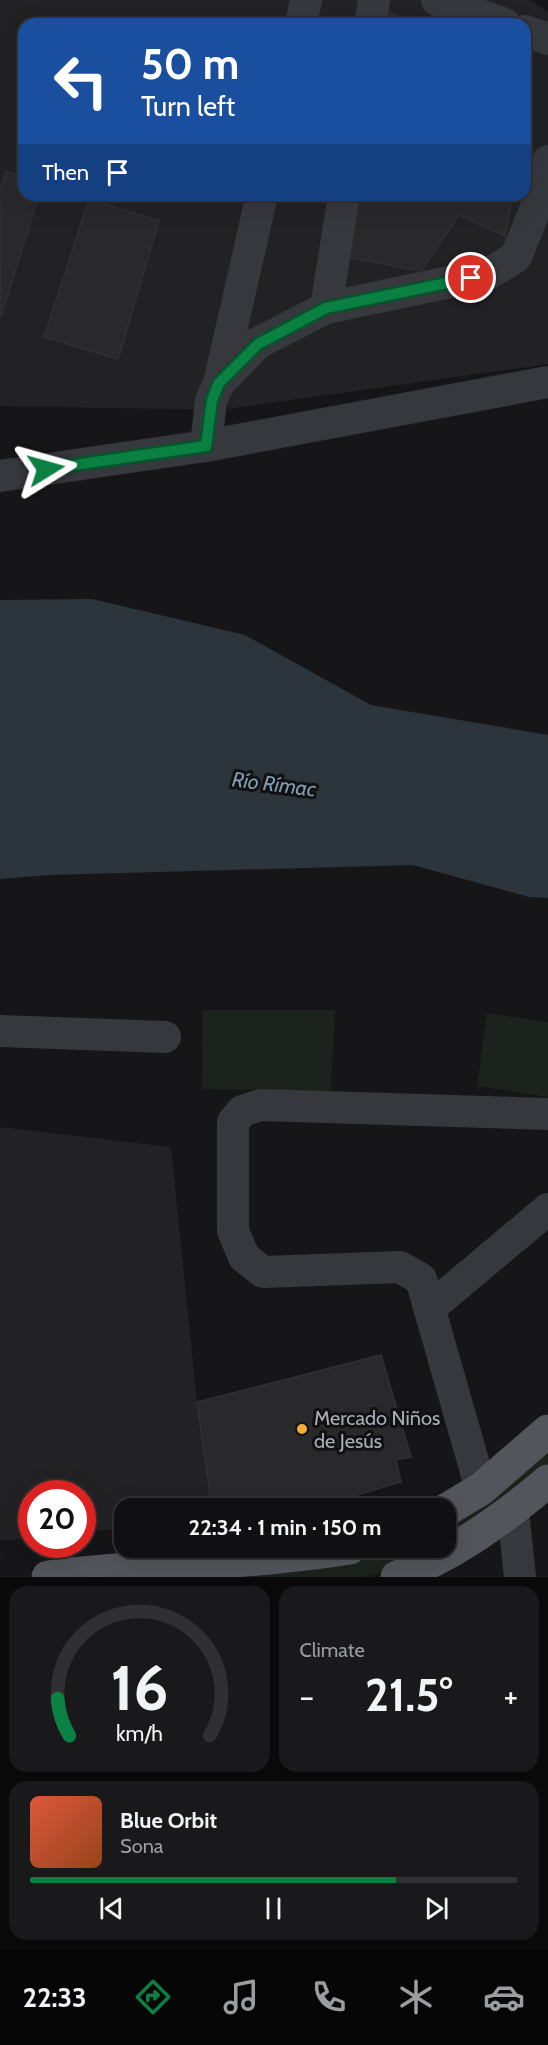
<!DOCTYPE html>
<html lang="en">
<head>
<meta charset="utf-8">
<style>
	:root { --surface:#101012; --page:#19191b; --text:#f1f3f6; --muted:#9c9d9f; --line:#303032; --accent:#0b8043 }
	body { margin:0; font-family:Cabin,sans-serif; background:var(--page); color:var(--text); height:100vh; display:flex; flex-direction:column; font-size:22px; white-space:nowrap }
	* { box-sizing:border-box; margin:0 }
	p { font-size:20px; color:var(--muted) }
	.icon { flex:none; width:33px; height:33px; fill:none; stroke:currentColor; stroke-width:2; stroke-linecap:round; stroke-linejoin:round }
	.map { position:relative; height:1577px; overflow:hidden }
	.sheet { display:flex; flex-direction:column; gap:9px; padding:9px; background:#09090a; flex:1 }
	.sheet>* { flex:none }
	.banner { position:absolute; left:18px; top:18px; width:513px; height:183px; border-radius:18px; box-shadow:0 6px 24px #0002,0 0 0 2px var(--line); background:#1a4fa0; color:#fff; overflow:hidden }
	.speed { position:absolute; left:18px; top:1480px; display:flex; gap:12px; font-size:30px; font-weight:700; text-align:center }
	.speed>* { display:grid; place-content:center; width:78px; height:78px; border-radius:50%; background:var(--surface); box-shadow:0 6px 24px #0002,0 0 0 2px var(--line); line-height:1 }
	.speed .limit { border:9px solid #d22; background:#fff; color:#111 }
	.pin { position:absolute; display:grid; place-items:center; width:51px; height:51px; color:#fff; margin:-26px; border:3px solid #fff; border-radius:50%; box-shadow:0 2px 6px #0007 }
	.me { position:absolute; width:66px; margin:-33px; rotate:82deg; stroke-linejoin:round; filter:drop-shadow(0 0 4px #0008) }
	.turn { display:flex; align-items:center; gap:21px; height:126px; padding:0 24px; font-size:27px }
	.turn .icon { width:78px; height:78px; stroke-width:2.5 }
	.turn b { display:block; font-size:42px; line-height:51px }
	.then { display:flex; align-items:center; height:57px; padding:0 24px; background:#0003; gap:12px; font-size:22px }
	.big { font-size:45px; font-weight:800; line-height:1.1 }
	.sheet .tile { flex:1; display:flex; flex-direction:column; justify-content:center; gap:9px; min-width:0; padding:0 21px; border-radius:18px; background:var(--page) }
	.sheet .dial { align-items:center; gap:0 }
	.dial svg { height:156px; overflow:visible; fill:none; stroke:var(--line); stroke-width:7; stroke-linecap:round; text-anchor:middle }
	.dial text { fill:var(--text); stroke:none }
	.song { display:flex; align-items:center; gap:18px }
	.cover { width:72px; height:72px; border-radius:9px; background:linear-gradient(135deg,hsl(10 70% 55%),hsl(20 70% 35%)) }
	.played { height:6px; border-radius:3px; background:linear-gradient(90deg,var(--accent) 75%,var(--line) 75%) }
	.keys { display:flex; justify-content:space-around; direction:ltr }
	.heat { display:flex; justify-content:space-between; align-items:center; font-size:33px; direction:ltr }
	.sheet .tiles { flex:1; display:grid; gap:9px; grid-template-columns:1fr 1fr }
	.tile:last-child { grid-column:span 2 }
	.trip { position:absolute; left:114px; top:1498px; width:342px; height:60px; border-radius:18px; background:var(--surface); box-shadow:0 6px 24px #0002,0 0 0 2px var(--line); font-weight:800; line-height:60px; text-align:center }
	.menu { display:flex; height:96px; justify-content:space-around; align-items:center; background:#060607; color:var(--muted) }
	.menu .icon { width:42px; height:42px }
	.menu .active { color:var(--accent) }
	.menu b { font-size:27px; color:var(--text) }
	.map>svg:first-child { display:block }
	.built { fill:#222225; fill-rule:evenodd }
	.green { fill:#1c231d }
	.water { fill:#2c353c }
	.building { fill:#29292c; stroke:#303034; stroke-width:1.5 }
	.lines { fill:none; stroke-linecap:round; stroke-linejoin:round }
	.minor { stroke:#37383d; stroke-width:32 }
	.major { stroke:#53555c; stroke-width:33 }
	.route-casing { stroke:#07532c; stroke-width:15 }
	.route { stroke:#0b8043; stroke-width:10 }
	.poi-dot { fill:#f2b134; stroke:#111113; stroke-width:2 }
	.labels { text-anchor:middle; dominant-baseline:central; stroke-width:6; stroke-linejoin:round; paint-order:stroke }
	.poi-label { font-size:20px; fill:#a8adb8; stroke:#111113; text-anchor:start }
	.water-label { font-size:21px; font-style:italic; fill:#7f9bb3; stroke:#111113 }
</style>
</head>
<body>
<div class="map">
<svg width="548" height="1577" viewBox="0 0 548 1577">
	<rect width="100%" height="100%" fill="#161618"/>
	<!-- built -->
	<path class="built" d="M 0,0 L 530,0 L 548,12 L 548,364 L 221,410 L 0,406 ZM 24,24 L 525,24 L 525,195 L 24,195 Z
		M 0,1127 L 171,1147 L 197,1402 L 212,1509 L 124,1509 L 124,1528 L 83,1532 L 82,1494 L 32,1494 L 31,1538 L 0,1541 Z"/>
	<!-- green -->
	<path class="green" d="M 203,1010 L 335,1010 L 331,1091 L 202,1089 Z
		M 487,1013 L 548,1022 L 548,1097 L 477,1086 Z
		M 548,1444 L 548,1472 L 446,1544 L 446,1522 Z
		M 384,1548 L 439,1548 L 399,1567 L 365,1577 L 196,1577 L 363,1555 Z"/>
	<!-- water -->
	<path class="water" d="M 92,599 L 245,635 L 371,705 L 548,735 L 548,898 L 529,897 L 413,865 L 50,875 L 0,879 L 0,600 Z"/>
	<!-- building -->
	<path class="building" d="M 386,11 L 418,24 L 385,24 Z
		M 6,171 L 24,177 L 24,195 L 39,195 L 1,317 L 0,189 Z
		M 355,195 L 513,195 L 505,236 L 459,215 L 421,271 L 344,257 Z
		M 89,199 L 159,221 L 118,359 L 44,337 Z
		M 381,1355 L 411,1457 L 396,1460 L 401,1482 L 310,1509 L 212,1509 L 197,1402 Z"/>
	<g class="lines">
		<!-- minor -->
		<path class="minor" d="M 437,0 L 505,24
			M 301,24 L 306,0
			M 370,24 L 374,0
			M 525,31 L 548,39
			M 326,308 L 344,195
			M 219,383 L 258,343 L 326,308 L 488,274 L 516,257 L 542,192 L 548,161
			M 206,446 L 211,400 L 219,383 L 262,195
			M 0,476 L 206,446 L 548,382
			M 0,1031 L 165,1037
			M 430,1308 L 548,1209
			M 481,1489 L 421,1279 L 400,1267 L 263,1272 L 244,1257 L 233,1231 L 233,1122 L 242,1111 L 261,1105 L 548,1114
			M 513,1511 L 520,1577"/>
		<!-- major -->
		<path class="major" d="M 446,1510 L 481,1489 L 548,1431
			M 48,1577 C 149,1564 250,1564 350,1548
			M 397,1577 C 453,1555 502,1520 548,1481"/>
	</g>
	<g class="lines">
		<!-- route casing -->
		<g class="route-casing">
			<path id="route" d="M 46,469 L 206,446 L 212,400 L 219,383 L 258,344 L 326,308 L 471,278"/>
		</g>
		<!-- route -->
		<use href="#route" class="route"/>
	</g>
	<!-- markers -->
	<circle class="poi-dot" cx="302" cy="1429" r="6"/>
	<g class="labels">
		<!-- poi labels -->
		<g class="poi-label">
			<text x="314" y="1418">Mercado Niños<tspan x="314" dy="23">de Jesús</tspan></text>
		</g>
		<!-- water labels -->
		<g class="water-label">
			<text transform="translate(274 784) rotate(7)">Río Rímac</text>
		</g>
	</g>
</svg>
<div class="speed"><div class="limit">20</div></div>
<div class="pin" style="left:471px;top:278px;background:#d93025"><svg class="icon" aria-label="arrive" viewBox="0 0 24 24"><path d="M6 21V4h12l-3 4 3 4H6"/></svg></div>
<svg class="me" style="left:46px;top:469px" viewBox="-20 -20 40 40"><path d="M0-17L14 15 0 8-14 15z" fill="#0b8043" stroke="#fff" stroke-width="4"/></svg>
<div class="trip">22:34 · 1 min · 150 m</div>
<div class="banner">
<div class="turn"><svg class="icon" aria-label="left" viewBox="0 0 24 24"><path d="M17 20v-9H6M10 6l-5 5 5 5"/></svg><div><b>50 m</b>Turn left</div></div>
<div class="then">Then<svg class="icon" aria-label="arrive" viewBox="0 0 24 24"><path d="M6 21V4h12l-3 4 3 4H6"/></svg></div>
</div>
</div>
<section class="sheet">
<div class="tiles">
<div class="tile dial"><svg viewBox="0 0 100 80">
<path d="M14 69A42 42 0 1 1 86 69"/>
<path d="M14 69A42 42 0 0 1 8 50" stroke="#0b8043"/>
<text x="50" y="56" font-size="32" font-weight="700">16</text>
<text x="50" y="72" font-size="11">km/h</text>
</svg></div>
<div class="tile"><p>Climate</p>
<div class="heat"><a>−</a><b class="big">21.5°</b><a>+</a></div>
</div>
<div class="tile">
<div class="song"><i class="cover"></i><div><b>Blue Orbit</b><p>Sona</p></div></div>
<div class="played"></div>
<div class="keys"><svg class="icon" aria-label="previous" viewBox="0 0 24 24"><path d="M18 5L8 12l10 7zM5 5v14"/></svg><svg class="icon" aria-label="pause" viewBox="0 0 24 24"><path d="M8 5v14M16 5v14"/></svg><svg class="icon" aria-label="next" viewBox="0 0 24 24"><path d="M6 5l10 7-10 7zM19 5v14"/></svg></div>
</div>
</div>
</section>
<nav class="menu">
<b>22:33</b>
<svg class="icon active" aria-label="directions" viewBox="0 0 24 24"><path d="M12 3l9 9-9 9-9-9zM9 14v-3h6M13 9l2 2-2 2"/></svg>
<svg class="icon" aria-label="music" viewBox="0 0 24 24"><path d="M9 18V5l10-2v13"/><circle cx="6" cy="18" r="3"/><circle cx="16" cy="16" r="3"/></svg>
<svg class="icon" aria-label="phone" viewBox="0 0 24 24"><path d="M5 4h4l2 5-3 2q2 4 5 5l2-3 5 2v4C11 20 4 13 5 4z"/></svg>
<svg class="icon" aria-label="climate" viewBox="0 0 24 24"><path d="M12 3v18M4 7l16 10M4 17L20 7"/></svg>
<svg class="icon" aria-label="car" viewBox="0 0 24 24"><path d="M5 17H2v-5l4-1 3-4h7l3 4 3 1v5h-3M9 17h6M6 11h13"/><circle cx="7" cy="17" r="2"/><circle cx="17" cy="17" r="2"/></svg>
</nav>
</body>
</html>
